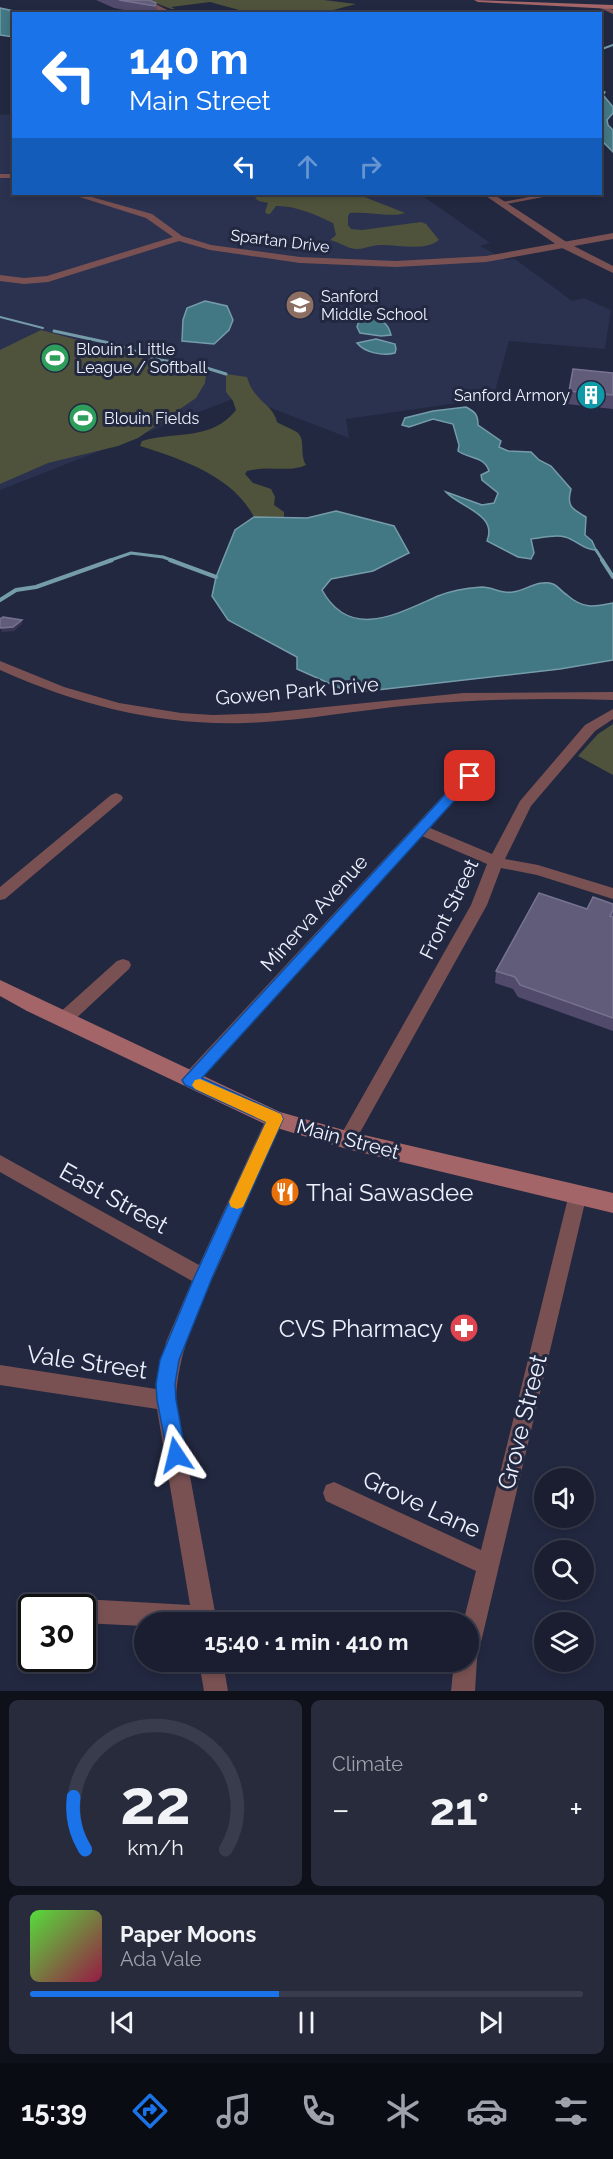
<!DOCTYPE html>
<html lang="en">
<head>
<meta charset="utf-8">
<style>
	:root { --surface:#1a1e30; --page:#272b3c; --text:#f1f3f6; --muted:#9fa2ab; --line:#383c4c; --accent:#1a73e8 }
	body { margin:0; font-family:Raleway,sans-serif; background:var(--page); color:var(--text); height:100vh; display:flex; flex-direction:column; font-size:22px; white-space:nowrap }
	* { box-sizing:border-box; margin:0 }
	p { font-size:20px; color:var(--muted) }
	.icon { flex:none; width:33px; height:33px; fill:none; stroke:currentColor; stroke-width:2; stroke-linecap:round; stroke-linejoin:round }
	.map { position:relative; height:1691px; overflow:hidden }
	.drawer { display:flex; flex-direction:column; gap:9px; padding:9px; background:#0e101a; flex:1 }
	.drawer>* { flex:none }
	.top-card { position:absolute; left:12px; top:12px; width:590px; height:183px; border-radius:0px; box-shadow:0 3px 9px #0003,0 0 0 2px var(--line); background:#1a73e8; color:#fff; overflow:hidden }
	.fabs { position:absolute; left:534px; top:1468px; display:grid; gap:12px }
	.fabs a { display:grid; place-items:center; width:60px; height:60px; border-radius:50%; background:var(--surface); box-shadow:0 3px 9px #0003,0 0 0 2px var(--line); font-size:30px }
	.speed { position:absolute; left:18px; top:1594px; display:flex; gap:12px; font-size:30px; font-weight:700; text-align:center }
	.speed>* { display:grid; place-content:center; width:78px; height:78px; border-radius:50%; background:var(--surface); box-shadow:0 3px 9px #0003,0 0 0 2px var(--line); line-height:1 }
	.speed .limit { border:3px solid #111; border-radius:9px; background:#fff; color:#111 }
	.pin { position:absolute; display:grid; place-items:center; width:51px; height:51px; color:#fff; margin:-26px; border-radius:12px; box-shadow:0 3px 9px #0006 }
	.me { position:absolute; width:66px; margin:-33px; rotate:350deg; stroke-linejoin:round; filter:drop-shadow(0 0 4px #0008) }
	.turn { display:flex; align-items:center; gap:21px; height:126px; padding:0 18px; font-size:27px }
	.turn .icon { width:78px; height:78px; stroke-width:2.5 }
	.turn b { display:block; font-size:42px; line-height:51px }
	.lanes { display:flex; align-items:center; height:57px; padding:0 18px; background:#0003; justify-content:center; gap:30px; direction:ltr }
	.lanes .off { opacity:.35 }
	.big { font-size:45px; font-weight:700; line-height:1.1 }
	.drawer .tile { flex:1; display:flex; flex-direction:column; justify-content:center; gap:9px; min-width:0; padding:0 21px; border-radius:9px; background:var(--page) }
	.drawer .dial { align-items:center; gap:0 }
	.dial svg { height:156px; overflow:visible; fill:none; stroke:var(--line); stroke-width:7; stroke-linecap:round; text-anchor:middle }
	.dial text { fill:var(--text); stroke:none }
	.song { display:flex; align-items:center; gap:18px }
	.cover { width:72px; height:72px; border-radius:9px; background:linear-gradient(135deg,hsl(110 70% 55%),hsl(340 70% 35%)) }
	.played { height:6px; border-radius:3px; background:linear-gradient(90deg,var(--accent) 45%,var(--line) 45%) }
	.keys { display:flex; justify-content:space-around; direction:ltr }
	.heat { display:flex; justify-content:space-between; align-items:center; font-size:33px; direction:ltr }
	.drawer .tiles { flex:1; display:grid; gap:9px; grid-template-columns:1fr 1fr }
	.tile:last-child { grid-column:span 2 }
	.trip { position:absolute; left:134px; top:1612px; width:345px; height:60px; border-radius:30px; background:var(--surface); box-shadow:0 3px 9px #0003,0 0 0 2px var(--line); font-weight:700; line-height:60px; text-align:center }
	.dock { display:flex; height:96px; justify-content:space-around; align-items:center; background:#0a0c13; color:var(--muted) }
	.dock .icon { width:42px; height:42px }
	.dock .on { color:var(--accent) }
	.dock b { font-size:27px; color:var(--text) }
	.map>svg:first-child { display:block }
	.built { fill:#2b3250 }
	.green { fill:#4f533b }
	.water { fill:#427784; stroke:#759ca9; stroke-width:1.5 }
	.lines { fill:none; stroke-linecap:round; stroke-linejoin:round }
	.stream-far2 { stroke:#759ca9; stroke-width:2 }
	.stream-far1 { stroke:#759ca9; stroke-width:3 }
	.stream { stroke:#759ca9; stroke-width:4 }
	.minor { fill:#795152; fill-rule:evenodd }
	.tertiary { fill:#795152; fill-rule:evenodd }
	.secondary { fill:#a46568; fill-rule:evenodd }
	.wall { fill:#514a6b }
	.shaded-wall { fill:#373553 }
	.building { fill:#625c7b; stroke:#77738f; stroke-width:1.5 }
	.route { fill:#1a73e8; stroke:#114b97; stroke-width:1.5 }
	.slow { fill:#f59e0b }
	.labels { text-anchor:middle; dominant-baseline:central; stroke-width:6; stroke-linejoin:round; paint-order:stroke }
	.far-street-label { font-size:16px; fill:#edf1fe; stroke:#222840 }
	.far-poi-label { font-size:16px; fill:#edf1fe; stroke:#222840; text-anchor:start }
	.street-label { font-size:20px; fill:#edf1fe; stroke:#222840 }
	.near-poi-label { font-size:24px; fill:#edf1fe; stroke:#222840; text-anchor:start }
	.near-street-label { font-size:24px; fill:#edf1fe; stroke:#222840 }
</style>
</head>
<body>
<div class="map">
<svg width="613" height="1691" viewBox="0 0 613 1691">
	<rect width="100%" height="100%" fill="#222840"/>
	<!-- built -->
	<path class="built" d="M 13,114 L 14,194 L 420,194 L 490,243 L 480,246 L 506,260 L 515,259 L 572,301 L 584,298 L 611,310 L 605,349 L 509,341 L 493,398 L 346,419 L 349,438 L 240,396 L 0,490 L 0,115 Z"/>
	<!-- green -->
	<path class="green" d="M 148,0 L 324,0 L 356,4 L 322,13 L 239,10 L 210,2 L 171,7 L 175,9 L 171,9 Z
		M 262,194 L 357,194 L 405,213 C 391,218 367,211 350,213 L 348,216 L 348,225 L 351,229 L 362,230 L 421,222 L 426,224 L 439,240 C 425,252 397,244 380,245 C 372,245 364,249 357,249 C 348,249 339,242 330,240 L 336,235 L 333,223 C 317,215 294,205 276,206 L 270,214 L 267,214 L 265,212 L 268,203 L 259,201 L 255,198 Z
		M 41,330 L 206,375 L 205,383 L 196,398 L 138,438 L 118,446 L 48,463 L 0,484 L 0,350 Z
		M 226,374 L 247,377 C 253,401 273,404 277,422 C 283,426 293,429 298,433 C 306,442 299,453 306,465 C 290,473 267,465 247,471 L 245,474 L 253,483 L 271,489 L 275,497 L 274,505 L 284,512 L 284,517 L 254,517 C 233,476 181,459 140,446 L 142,441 C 176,431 212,441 236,410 L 233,401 L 226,392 Z
		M 613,724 L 613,775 L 578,756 L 598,734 Z"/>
	<!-- water -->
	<path class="water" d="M 0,8 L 23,13 L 14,14 L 13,37 L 0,35 Z
		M 600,90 L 605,92 L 603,95 L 613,107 L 613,113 L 607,120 L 608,125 L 613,130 L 613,152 L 600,139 Z
		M 205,301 L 227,306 L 233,320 L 229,330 L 214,344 L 182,341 L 183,320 L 187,308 Z
		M 368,317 C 380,319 388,322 391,335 L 381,336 L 360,333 L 357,327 L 359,320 Z
		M 376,339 L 395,344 L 396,349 L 395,353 C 383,356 365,353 357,343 Z
		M 466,407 C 475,412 478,414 478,425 L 501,441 L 499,447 L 508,451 L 531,452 L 539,460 L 551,466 L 571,489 C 566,506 572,509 586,517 L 585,535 L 592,541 L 596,550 C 583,550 577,540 565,537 C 555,534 541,538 531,539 L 534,553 L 531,559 L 518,557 L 487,541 C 498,514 459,507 446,492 L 482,505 L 494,503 L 498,493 L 482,480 L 481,475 L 489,471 C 484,456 469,459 458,451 L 459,445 L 453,424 L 433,419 L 409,427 L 402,425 L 405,418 L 433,411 Z
		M 336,511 L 394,526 L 409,553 L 373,571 L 331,579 L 322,590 C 350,641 397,614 438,596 C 450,591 469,588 482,587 C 493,587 501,594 513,592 C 526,590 540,579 553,584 C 558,586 562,592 567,595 C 583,609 593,607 613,603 L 613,660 L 560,669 L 351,693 L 297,669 L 297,657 L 228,620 L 212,596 L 216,577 L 235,530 L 254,517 L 307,518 Z"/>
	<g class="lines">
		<!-- stream-far2 -->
		<path class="stream-far2" d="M 602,49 L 613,45
			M 0,317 L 43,328"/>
		<!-- stream-far1 -->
		<path class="stream-far1" d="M 54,331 L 114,344 L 160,360 L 200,366 L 226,374
			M 596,550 L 603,561
			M 108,561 L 131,553 L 163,557 L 174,561"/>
		<!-- stream -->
		<path class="stream" d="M 170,560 L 216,577
			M 602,560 L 613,577
			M 0,600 L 16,590 L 36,587 L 112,560"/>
		<!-- minor -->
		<path class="minor" d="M 602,5 L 613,10 L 613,14 L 600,8 Z
			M 0,174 L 14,174 L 14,178 L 0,178 Z
			M 70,194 L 81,194 L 152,214 L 182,236 L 211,245 L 300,257 L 396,261 L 486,256 L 613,233 L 613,239 L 486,262 L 396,267 L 300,263 L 210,250 L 179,241 L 48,282 L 24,284 L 0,281 L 0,275 L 24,278 L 47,276 L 173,237 L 146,218 Z
			M 544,194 L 559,194 L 501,205 L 497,203 Z
			M 0,661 L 64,687 L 119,703 L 181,713 L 213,715 L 267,713 L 463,693 L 613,692 L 613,700 C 546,698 480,699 413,705 C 358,710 302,721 246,723 C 160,726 78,705 0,670 Z
			M 613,709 L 613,719 L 595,731 L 531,806 L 505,859 L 538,865 L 613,888 L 613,899 L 537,875 L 501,868 L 487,905 L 353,1145 L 347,1147 L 341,1145 L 338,1140 L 471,905 L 487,864 L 422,836 L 196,1085 L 190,1087 L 184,1085 L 181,1080 L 184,1075 L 464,773 L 469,771 L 476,776 L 430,828 L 492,854 L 520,801 L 585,725 Z
			M 116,793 L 121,795 L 123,798 L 121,801 L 5,899 L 0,900 L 0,887 L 111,795 Z
			M 123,959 L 129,961 L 131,965 L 129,969 L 69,1025 L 63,1026 L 57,1025 L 55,1020 L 57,1015 L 117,961 Z
			M 275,1112 L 281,1114 L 284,1119 C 264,1162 245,1205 226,1249 C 204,1298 178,1345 176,1400 L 217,1623 L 144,1623 L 144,1626 L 82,1623 L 82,1608 L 72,1608 L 74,1603 L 82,1599 L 190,1605 L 157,1409 L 0,1385 L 0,1365 L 156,1389 L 166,1342 L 192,1281 L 0,1172 L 0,1155 L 199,1265 L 266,1119 L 269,1114 Z
			M 578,1186 L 585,1188 L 587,1194 L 477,1659 L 475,1691 L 451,1691 L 454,1662 L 468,1662 L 468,1623 L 463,1623 L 476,1571 L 326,1501 L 323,1493 L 326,1485 L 334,1482 L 481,1550 L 569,1194 L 571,1188 Z
			M 199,1662 L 223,1662 L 228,1691 L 204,1691 Z"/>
		<!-- tertiary -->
		<path class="tertiary" d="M 138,0 L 148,0 L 175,14 L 165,14 Z
			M 483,194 L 493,194 L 568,243 L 613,266 L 613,273 L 560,247 Z"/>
		<!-- secondary -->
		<path class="secondary" d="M 474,0 L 613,5 L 613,9 L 478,2 Z
			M 0,980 L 280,1112 L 347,1131 L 613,1193 L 613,1213 L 347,1149 L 267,1125 L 27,1011 L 0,996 Z"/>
	</g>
	<!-- wall -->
	<path class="wall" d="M 96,0 L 149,0 L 156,3 L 157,12 L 156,14 L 145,14 L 114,8 Z
		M 613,373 L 613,409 L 567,404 L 569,391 Z
		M 587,909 L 613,910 L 613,1031 L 518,997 L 513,989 L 495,983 L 496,971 Z"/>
	<!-- shaded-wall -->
	<path class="shaded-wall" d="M 22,620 L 22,624 L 14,631 L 2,632 L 1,628 Z"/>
	<!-- building -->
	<path class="building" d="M 119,0 L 149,0 L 156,3 L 155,6 Z
		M 573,369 L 613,373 L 613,395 L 569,391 Z
		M 3,617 L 22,620 L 13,627 L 1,628 L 0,628 L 0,619 Z
		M 539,893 L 587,909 L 593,897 L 613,904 L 613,910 L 610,916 L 613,917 L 613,1018 L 520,985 L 515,977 L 496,971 Z"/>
	<!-- route -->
	<path class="route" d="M 470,772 L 476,776 L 474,779 L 202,1078 L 281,1114 L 283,1119 L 212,1278 L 179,1360 L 175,1384 L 176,1400 L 186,1455 L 183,1462 L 176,1465 L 169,1462 L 157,1400 L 156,1384 L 160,1360 L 194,1278 L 266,1122 L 185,1085 L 182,1080 L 465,773 Z"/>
	<!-- slow -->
	<path class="slow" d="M 200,1079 L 281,1114 L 283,1119 L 243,1207 L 237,1209 L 231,1207 L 229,1202 L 266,1122 L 195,1089 L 192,1085 L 195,1080 Z"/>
	<!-- icons -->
	<defs>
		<g id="school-disc" transform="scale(1.5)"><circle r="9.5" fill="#8d6e63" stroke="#222840"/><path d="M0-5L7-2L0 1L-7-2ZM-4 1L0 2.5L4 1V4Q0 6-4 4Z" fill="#fff"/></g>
		<g id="stadium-disc" transform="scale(1.5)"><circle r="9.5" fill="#2e9e5b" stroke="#222840"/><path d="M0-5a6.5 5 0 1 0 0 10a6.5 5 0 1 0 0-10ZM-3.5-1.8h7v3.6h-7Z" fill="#fff"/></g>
		<g id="building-disc" transform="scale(1.5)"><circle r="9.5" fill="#0f9aa8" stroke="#222840"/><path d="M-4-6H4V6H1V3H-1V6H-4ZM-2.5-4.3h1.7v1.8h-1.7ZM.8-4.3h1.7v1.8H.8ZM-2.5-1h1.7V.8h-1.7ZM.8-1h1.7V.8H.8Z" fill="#fff"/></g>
		<g id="restaurant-disc" transform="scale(1.5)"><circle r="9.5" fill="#e8710a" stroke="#222840"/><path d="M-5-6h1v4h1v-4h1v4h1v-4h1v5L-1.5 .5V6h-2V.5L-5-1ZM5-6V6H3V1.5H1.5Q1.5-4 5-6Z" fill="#fff"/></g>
		<g id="pharmacy-disc" transform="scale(1.5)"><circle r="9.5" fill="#e0444e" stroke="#222840"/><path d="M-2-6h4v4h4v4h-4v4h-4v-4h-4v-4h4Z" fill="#fff"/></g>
	</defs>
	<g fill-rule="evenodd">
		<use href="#school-disc" x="300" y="305"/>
		<use href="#stadium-disc" x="55" y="358"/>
		<use href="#building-disc" x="591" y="395"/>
		<use href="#stadium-disc" x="83" y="418"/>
		<use href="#restaurant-disc" x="285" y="1192"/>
		<use href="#pharmacy-disc" x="464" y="1328"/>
	</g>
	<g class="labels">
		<!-- far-street labels -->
		<g class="far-street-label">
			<text transform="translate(280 241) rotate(7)">Spartan Drive</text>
		</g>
		<!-- far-poi labels -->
		<g class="far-poi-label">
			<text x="321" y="296">Sanford<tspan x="321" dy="18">Middle School</tspan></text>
			<text x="76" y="349">Blouin 1 Little<tspan x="76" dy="18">League / Softball</tspan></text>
			<text x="570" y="395" text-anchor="end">Sanford Armory</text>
			<text x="104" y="418">Blouin Fields</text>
		</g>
		<!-- street labels -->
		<g class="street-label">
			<text transform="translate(297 691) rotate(-5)">Gowen Park Drive</text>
			<text transform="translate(449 909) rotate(-64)">Front Street</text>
			<text transform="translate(314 913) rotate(-48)">Minerva Avenue</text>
			<text transform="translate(348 1139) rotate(15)">Main Street</text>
		</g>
		<!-- near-poi labels -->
		<g class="near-poi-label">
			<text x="306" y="1192">Thai Sawasdee</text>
			<text x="443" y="1328" text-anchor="end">CVS Pharmacy</text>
		</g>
		<!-- near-street labels -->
		<g class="near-street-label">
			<text transform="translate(114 1198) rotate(29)">East Street</text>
			<text transform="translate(87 1362) rotate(8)">Vale Street</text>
			<text transform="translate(522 1422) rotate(-76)">Grove Street</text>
			<text transform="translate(422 1504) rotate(25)">Grove Lane</text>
		</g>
	</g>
</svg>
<div class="fabs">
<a><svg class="icon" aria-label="sound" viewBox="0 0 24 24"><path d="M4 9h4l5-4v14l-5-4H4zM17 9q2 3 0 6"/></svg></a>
<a><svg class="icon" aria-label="search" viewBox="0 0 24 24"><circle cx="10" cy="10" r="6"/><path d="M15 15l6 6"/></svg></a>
<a><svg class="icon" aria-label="layers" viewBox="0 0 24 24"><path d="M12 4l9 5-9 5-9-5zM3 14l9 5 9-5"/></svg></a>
</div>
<div class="speed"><div class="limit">30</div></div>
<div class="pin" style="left:470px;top:776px;background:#d93025"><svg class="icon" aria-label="arrive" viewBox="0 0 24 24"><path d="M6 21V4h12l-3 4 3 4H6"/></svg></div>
<svg class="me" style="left:176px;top:1455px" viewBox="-20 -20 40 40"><path d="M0-17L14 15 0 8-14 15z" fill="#1a73e8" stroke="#fff" stroke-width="4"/></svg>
<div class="trip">15:40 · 1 min · 410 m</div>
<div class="top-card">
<div class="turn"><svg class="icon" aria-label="left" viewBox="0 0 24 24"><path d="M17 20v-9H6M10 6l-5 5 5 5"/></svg><div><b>140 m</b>Main Street</div></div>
<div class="lanes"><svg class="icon" aria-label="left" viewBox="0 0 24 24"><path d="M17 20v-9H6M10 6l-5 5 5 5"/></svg><svg class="icon off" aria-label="ahead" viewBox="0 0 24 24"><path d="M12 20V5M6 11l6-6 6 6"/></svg><svg class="icon off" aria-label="right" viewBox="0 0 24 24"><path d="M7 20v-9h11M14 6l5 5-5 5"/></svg></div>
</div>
</div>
<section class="drawer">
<div class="tiles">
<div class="tile dial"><svg viewBox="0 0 100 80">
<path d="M14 69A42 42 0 1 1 86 69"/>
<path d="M14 69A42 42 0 0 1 8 42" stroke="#1a73e8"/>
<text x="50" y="56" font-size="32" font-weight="700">22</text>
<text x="50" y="72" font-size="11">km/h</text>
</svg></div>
<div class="tile"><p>Climate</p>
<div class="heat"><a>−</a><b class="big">21°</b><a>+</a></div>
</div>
<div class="tile">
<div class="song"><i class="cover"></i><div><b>Paper Moons</b><p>Ada Vale</p></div></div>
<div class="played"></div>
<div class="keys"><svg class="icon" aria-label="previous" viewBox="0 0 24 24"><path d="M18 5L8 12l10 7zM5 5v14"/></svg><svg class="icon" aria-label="pause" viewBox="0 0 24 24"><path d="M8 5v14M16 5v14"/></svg><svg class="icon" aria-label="next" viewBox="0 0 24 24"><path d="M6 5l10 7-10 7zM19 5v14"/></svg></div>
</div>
</div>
</section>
<nav class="dock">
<b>15:39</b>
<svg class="icon on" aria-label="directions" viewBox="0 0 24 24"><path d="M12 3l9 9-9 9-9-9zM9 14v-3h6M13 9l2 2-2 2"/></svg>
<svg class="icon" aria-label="music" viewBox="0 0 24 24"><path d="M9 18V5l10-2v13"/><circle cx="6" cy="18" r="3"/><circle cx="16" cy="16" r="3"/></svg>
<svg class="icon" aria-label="phone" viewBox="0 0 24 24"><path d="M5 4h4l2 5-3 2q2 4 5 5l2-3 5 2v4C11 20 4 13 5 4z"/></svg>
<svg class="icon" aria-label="climate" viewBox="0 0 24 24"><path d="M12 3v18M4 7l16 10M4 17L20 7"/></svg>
<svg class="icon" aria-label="car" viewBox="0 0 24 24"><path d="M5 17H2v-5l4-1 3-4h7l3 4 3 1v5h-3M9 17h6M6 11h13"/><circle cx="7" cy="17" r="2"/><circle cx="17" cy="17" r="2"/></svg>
<svg class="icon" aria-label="filters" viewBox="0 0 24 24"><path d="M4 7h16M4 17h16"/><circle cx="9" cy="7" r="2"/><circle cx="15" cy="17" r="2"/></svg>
</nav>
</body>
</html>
